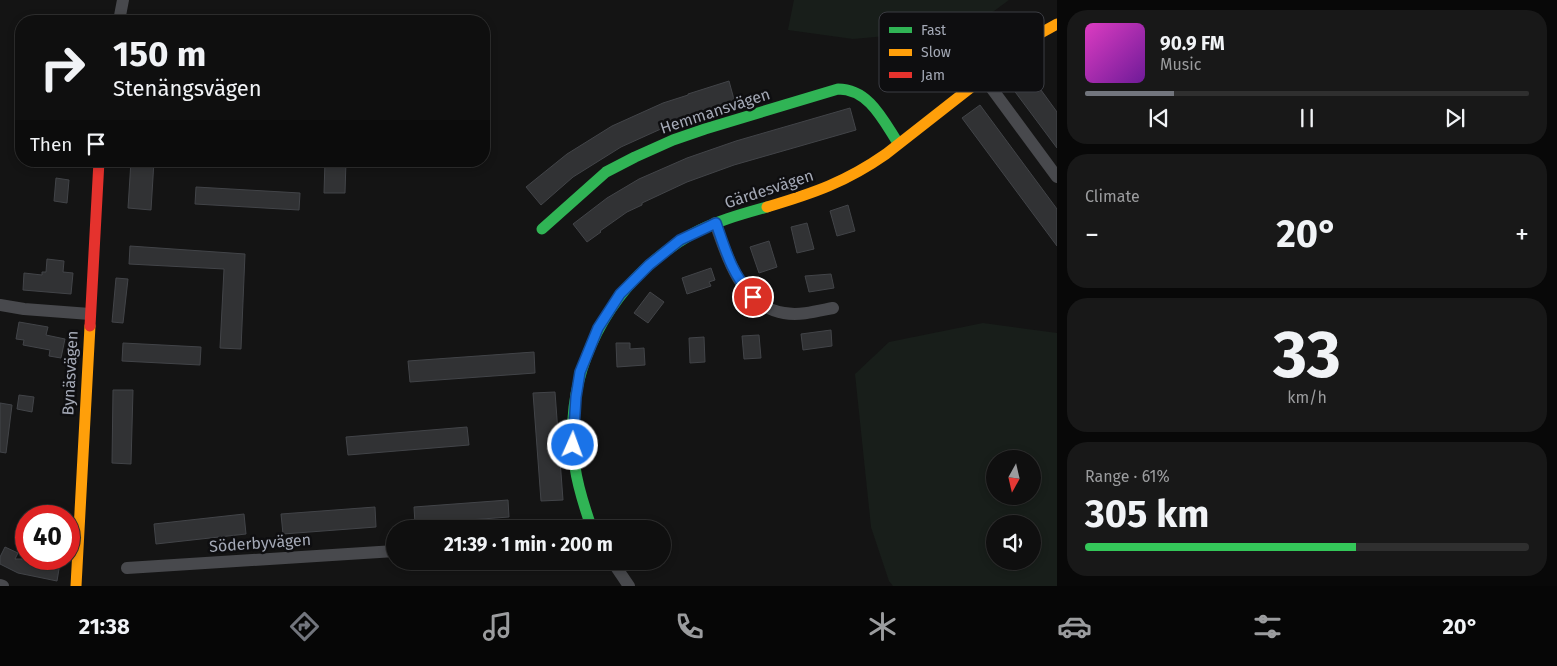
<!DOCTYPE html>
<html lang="en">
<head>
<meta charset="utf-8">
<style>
	:root { --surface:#0f0f0f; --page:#181818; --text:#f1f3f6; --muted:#9b9c9e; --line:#2f2f2f; --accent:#72757d }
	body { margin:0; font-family:"Fira Sans",sans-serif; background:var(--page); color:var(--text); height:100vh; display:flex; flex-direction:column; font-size:19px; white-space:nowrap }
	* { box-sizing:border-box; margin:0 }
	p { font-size:16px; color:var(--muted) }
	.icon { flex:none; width:28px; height:28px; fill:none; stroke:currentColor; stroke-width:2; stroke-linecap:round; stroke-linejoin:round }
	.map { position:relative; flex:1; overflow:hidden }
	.drawer { display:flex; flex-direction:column; gap:10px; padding:10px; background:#080808; width:500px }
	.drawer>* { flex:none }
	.hud { position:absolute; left:15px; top:15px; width:475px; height:152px; border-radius:20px; box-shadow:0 2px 8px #0003,0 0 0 1px var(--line); background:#0f0f0f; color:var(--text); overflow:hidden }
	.needle { width:32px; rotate:188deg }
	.controls { position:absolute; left:986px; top:450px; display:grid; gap:10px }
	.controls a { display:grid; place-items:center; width:55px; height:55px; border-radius:50%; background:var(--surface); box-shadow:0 2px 8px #0003,0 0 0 1px var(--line); font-size:25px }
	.speed { position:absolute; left:15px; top:505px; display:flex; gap:10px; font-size:25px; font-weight:700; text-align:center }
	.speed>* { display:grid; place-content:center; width:65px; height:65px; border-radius:50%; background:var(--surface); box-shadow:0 2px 8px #0003,0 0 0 1px var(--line); line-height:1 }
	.speed .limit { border:8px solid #d22; background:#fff; color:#111 }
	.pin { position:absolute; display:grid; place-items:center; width:42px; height:42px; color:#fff; margin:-21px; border:2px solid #fff; border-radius:50%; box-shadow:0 1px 5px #0007 }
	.me { position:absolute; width:55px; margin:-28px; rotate:2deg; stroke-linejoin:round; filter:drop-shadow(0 0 4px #0008) }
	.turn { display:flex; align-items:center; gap:18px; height:105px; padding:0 15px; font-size:22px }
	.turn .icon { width:65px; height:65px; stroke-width:2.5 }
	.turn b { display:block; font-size:35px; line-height:42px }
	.then { display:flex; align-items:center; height:48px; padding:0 15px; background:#0003; gap:10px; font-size:19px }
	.big { font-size:38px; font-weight:700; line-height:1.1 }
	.drawer .card { flex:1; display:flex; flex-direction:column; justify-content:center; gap:8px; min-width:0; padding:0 18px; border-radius:20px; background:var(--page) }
	.drawer .dial { align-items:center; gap:0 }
	.dial b { font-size:65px; line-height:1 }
	.song { display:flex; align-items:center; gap:15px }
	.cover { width:60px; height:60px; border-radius:8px; background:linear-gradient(135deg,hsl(310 70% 55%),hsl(280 70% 35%)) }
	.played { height:5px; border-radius:2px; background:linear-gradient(90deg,var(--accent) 20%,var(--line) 20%) }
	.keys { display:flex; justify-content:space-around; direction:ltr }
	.heat { display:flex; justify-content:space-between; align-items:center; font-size:28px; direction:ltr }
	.charge { height:8px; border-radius:4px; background:linear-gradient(90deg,#34c759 61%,var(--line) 0) }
	.trip { position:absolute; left:386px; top:520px; width:285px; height:50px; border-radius:25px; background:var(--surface); box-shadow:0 2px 8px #0003,0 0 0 1px var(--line); font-weight:700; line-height:50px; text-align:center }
	.menu { display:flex; height:80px; justify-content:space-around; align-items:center; background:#060606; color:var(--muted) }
	.menu .icon { width:35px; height:35px }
	.menu .current { color:var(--accent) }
	.menu b { font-size:22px; color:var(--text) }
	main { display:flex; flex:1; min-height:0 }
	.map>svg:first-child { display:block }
	.green { fill:#181e1a; fill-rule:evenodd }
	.building { fill:#313234; stroke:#424448 }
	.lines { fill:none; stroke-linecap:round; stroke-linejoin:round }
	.street { stroke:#48494d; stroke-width:12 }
	.fast { stroke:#30b455; stroke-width:11 }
	.slow { stroke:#ff9f0a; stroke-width:11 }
	.jam { stroke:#e5322d; stroke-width:11 }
	.route-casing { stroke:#114b97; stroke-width:12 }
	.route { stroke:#1a73e8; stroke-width:9 }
	.labels { text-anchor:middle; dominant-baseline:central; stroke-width:5; stroke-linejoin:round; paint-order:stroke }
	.street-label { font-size:16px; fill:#a4a9b6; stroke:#0e0e10 }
	.key { fill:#0e0e10; stroke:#3b3c42; stroke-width:1 }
	.key-label { font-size:14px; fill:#a4a9b6 }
</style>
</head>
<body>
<main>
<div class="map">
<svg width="1057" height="586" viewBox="0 0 1057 586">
	<rect width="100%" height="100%" fill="#141414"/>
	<!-- green -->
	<path class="green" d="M 794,0 L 1009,0 L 990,14 L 954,30 L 853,39 L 788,30 Z
		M 983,323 L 1057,333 L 1057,586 L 893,586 L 889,581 L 871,527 L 855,374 L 889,342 ZM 995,459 L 1032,459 L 1032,496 L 995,496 ZM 995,524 L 1032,524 L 1032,561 L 995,561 Z"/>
	<!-- building -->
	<path class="building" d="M 1025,68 L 1057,112 L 1057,148 L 1007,81 Z
		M 729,81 L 735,103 L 686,118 L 687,120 L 663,128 L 621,147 L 573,177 L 541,205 L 526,187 L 567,154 L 612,126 L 663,103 L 688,95 L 688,94 Z
		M 980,105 L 1057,209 L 1057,246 L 962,118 Z
		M 850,108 L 856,130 L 734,165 L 687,182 L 642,203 L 642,205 L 627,212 L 600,231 L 601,232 L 587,242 L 573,224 L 607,198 L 639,179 L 687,158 L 736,141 Z
		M 131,161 L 154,161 L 151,210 L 128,208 Z
		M 325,161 L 346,161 L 345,193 L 324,193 Z
		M 56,178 L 69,180 L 67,203 L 54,201 Z
		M 196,187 L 300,193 L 299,210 L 195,204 Z
		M 848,205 L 855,231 L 837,236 L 830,211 Z
		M 807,223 L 814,249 L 797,253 L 791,227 Z
		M 769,241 L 777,267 L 759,273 L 750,247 Z
		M 130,246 L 245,254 L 241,349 L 220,348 L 224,269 L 129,264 Z
		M 47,259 L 64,261 L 63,272 L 73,273 L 71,294 L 23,290 L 24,273 L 42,275 L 42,272 L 46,272 Z
		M 711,268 L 715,280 L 709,282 L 711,286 L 687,294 L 682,278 Z
		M 831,274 L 834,288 L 809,292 L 805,276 Z
		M 116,278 L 128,279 L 123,323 L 112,322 Z
		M 650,292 L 664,302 L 648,323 L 634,313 Z
		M 19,322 L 48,327 L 46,335 L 65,339 L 61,358 L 49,356 L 50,350 L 23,345 L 24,340 L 16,339 Z
		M 831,330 L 832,346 L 803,350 L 801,334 Z
		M 759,335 L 761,358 L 744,359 L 742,336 Z
		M 704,337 L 705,362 L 690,363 L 689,338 Z
		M 123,343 L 201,347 L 200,365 L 122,361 Z
		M 616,343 L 630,343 L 630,349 L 644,348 L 645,365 L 617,367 Z
		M 534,352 L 535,373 L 410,382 L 408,361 Z
		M 113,390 L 133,390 L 131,464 L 112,463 Z
		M 555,392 L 563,500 L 541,501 L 533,393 Z
		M 19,395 L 34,397 L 32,412 L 17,409 Z
		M 0,403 L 12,405 L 6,453 L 0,452 Z
		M 467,427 L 469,445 L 348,455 L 346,437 Z
		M 508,500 L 509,517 L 415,524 L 414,507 Z
		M 375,507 L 376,527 L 283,534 L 281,514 Z
		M 244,514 L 246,534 L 156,544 L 154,524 Z
		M 5,547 L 18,553 L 15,559 L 37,559 L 60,563 L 57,581 L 18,573 L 0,564 L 0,557 Z"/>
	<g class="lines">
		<!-- street -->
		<path class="street" d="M 119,21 L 123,0
			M 984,78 L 1057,177
			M 715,223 C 728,258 741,306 784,313 C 800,316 818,311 833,308
			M 0,305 L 24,309 L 90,314
			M 612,561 L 629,586
			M 127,568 L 395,551
			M 0,585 L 3,586"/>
		<!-- fast -->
		<path class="fast" d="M 542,229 L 606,172 L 635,157 L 673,140 L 705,129 L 838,89 C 869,89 883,120 898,143
			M 592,529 C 585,509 578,488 575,467 C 561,371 609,282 692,234 C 716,221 742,214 767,207"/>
		<!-- slow -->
		<path class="slow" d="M 767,207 C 814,193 846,182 886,154 L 1039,34 L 1057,24
			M 76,586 L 90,326"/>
		<!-- jam -->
		<path class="jam" d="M 90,326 L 99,161"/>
	</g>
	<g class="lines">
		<!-- route casing -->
		<g class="route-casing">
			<path id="route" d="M 573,445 L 576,397 L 580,372 L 598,328 L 620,294 L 649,265 L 680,240 L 716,223 C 726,252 732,274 753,297"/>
		</g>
		<!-- route -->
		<use href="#route" class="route"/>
	</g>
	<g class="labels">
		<!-- street labels -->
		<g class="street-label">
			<text transform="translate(715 111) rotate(-18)">Hemmansvägen</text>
			<text transform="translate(769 189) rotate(-18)">Gärdesvägen</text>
			<text transform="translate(70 373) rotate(-87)">Bynäsvägen</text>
			<text transform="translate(260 543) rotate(-4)">Söderbyvägen</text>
		</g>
	</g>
	<!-- legend -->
	<rect x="879" y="12" width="165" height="80" rx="8" class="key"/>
	<rect x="889" y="27" width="23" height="6" fill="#30b455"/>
	<rect x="889" y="49" width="23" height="7" fill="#ff9f0a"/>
	<rect x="889" y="72" width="23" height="6" fill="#e5322d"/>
	<g class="key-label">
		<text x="921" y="35">Fast</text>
		<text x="921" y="57">Slow</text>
		<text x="921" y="80">Jam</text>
	</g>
</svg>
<div class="controls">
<a><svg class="needle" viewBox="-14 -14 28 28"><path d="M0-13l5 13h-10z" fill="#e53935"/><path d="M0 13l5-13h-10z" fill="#9b9c9e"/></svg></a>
<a><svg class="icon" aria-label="sound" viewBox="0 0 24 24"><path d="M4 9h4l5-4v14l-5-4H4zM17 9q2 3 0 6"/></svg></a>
</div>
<div class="speed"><div class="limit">40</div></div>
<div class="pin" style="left:753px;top:297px;background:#d93025"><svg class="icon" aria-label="arrive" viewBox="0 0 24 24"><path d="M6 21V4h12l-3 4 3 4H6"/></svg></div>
<svg class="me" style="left:573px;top:445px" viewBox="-20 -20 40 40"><circle r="17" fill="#1a73e8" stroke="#fff" stroke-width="3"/><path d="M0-11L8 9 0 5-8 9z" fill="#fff"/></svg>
<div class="trip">21:39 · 1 min · 200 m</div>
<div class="hud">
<div class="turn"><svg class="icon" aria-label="right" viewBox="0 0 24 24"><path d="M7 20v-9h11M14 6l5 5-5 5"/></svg><div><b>150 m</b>Stenängsvägen</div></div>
<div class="then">Then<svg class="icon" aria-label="arrive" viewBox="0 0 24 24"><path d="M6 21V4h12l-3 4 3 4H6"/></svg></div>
</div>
</div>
<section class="drawer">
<div class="card">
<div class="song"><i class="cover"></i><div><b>90.9 FM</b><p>Music</p></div></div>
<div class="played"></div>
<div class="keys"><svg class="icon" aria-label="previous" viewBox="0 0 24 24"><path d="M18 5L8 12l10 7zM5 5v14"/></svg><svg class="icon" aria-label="pause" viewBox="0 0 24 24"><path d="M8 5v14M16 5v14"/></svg><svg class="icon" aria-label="next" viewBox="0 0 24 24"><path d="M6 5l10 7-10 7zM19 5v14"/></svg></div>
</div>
<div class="card"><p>Climate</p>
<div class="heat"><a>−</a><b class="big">20°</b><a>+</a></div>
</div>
<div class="card dial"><b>33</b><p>km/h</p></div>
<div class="card"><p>Range · 61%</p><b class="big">305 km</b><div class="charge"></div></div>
</section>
</main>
<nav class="menu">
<b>21:38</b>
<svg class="icon current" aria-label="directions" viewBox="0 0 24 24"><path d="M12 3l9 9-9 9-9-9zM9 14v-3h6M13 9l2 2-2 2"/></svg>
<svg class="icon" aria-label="music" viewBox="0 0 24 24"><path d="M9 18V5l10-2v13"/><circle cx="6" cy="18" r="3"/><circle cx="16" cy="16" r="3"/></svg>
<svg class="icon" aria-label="phone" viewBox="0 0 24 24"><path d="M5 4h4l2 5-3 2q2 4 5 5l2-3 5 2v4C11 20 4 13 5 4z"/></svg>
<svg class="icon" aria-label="climate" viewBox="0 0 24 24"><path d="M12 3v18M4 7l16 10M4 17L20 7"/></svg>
<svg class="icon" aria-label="car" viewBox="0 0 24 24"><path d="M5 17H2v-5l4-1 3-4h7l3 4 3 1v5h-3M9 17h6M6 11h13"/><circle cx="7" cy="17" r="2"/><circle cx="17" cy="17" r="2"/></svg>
<svg class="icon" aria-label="filters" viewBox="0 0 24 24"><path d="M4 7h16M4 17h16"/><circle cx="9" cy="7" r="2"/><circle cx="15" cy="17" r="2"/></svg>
<b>20°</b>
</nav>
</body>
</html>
